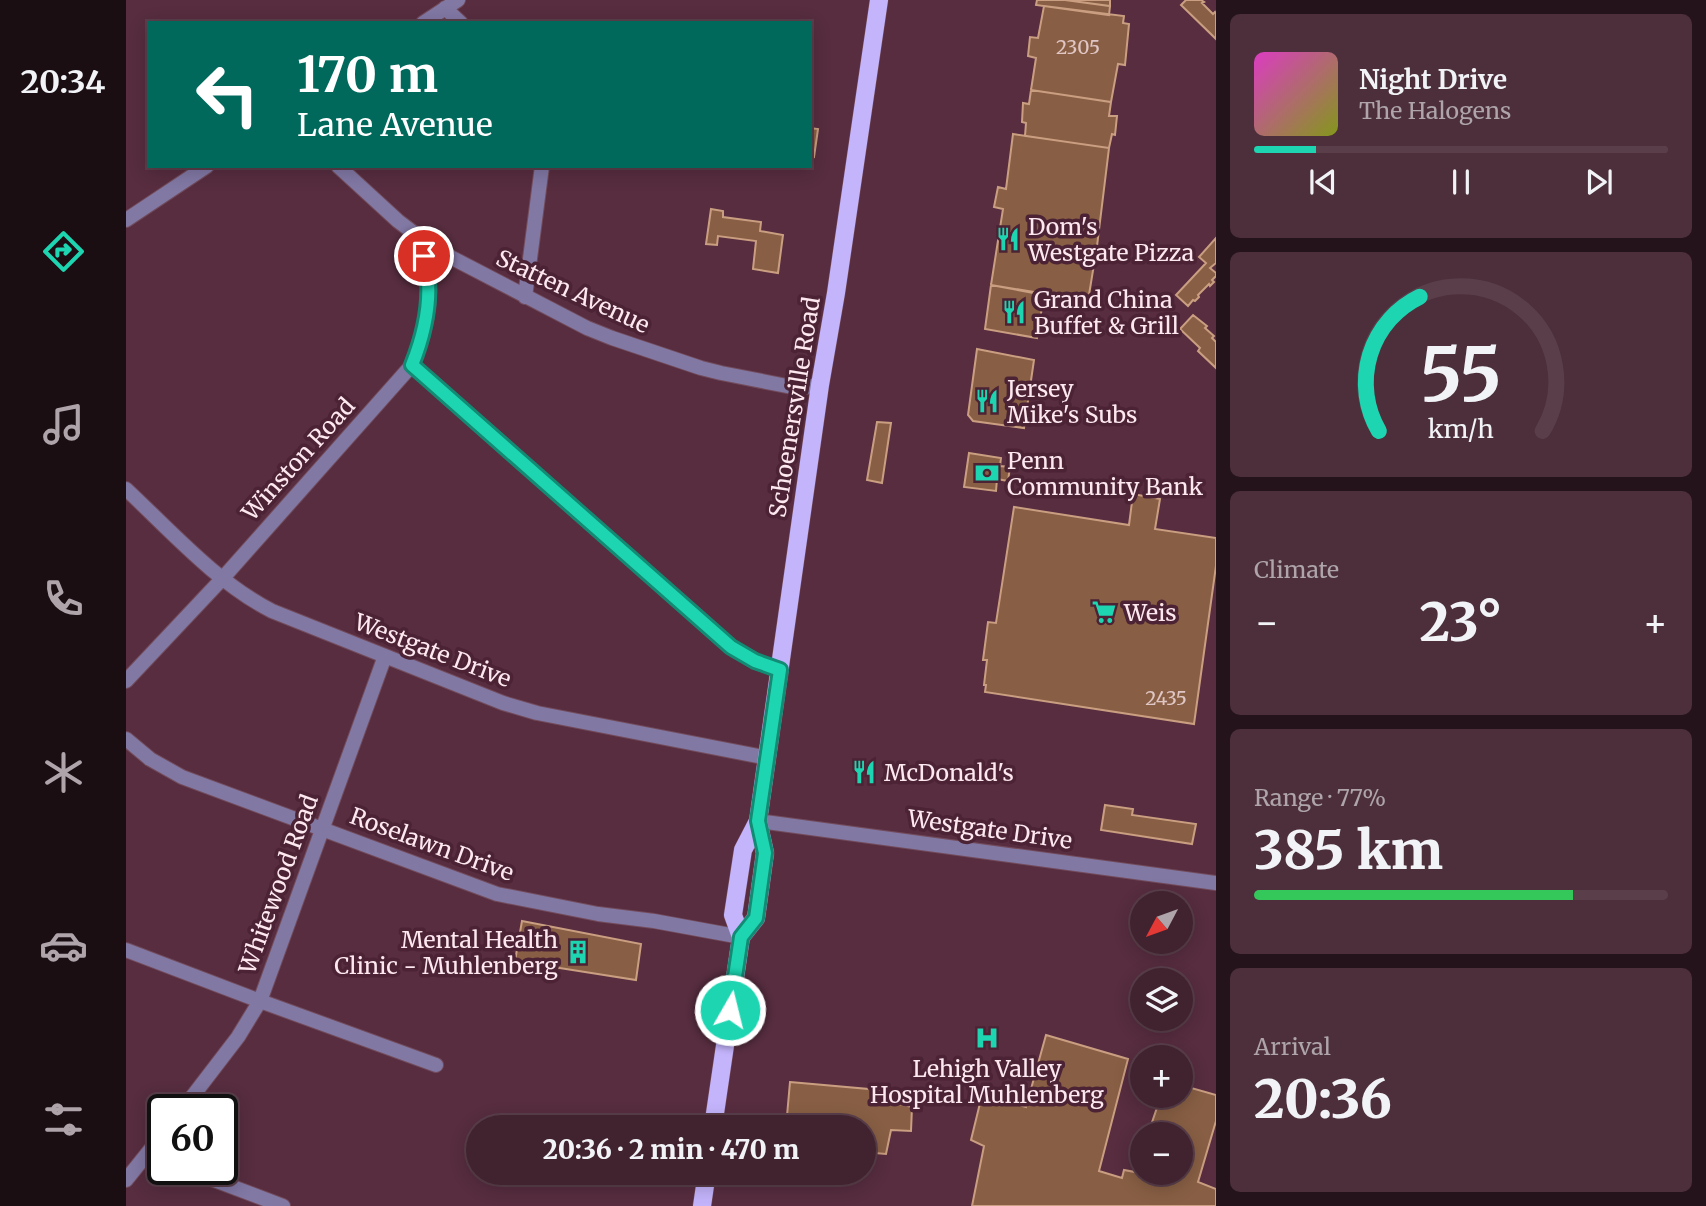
<!DOCTYPE html>
<html lang="en">
<head>
<meta charset="utf-8">
<style>
	:root { --surface:#41222f; --page:#4c2f3b; --text:#f1f3f6; --muted:#aea4aa; --line:#5a3f4b; --accent:#1dd5b1 }
	body { margin:0; font-family:Merriweather,serif; background:var(--page); color:var(--text); height:100vh; display:flex; flex-direction:column; font-size:26px; white-space:nowrap }
	* { box-sizing:border-box; margin:0 }
	p { font-size:23px; color:var(--muted) }
	.icon { flex:none; width:38px; height:38px; fill:none; stroke:currentColor; stroke-width:2; stroke-linecap:round; stroke-linejoin:round }
	.map { position:relative; flex:1; overflow:hidden }
	.details { display:flex; flex-direction:column; gap:14px; padding:14px; background:#24131a; width:490px }
	.details>* { flex:none }
	.guide { position:absolute; left:21px; top:21px; width:665px; height:147px; border-radius:0px; box-shadow:0 4px 18px #0003,0 0 0 2px var(--line); background:#00695c; color:#fff; overflow:hidden }
	.needle { width:46px; rotate:229deg }
	.controls { position:absolute; left:1004px; top:891px; display:grid; gap:14px }
	.controls a { display:grid; place-items:center; width:63px; height:63px; border-radius:50%; background:var(--surface); box-shadow:0 4px 18px #0003,0 0 0 2px var(--line); font-size:35px }
	.speed { position:absolute; left:21px; top:1094px; display:flex; gap:14px; font-size:35px; font-weight:700; text-align:center }
	.speed>* { display:grid; place-content:center; width:91px; height:91px; border-radius:50%; background:var(--surface); box-shadow:0 4px 18px #0003,0 0 0 2px var(--line); line-height:1 }
	.speed .limit { border:4px solid #111; border-radius:10px; background:#fff; color:#111 }
	.pin { position:absolute; display:grid; place-items:center; width:60px; height:60px; color:#fff; margin:-30px; border:4px solid #fff; border-radius:50%; box-shadow:0 2px 7px #0007 }
	.me { position:absolute; width:77px; margin:-38px; rotate:8deg; stroke-linejoin:round; filter:drop-shadow(0 0 5px #0008) }
	.turn { display:flex; align-items:center; gap:24px; height:147px; padding:0 35px; font-size:32px }
	.turn .icon { width:91px; height:91px; stroke-width:2.5 }
	.turn b { display:block; font-size:49px; line-height:60px }
	.big { font-size:52px; font-weight:800; line-height:1.1 }
	.details .widget { flex:1; display:flex; flex-direction:column; justify-content:center; gap:10px; min-width:0; padding:0 24px; border-radius:10px; background:var(--page) }
	.details .dial { align-items:center; gap:0 }
	.dial svg { height:182px; overflow:visible; fill:none; stroke:var(--line); stroke-width:7; stroke-linecap:round; text-anchor:middle }
	.dial text { fill:var(--text); stroke:none }
	.song { display:flex; align-items:center; gap:21px }
	.cover { width:84px; height:84px; border-radius:10px; background:linear-gradient(135deg,hsl(310 70% 55%),hsl(70 70% 35%)) }
	.played { height:7px; border-radius:4px; background:linear-gradient(90deg,var(--accent) 15%,var(--line) 15%) }
	.keys { display:flex; justify-content:space-around; direction:ltr }
	.heat { display:flex; justify-content:space-between; align-items:center; font-size:38px; direction:ltr }
	.charge { height:10px; border-radius:5px; background:linear-gradient(90deg,#34c759 77%,var(--line) 0) }
	.trip { position:absolute; left:340px; top:1115px; width:410px; height:70px; border-radius:35px; background:var(--surface); box-shadow:0 4px 18px #0003,0 0 0 2px var(--line); font-weight:800; line-height:70px; text-align:center }
	main { display:flex; flex:1; min-height:0 }
	.menu { display:flex; flex-direction:column; width:126px; justify-content:space-around; align-items:center; background:#1a0e13; color:var(--muted) }
	.menu .icon { width:49px; height:49px }
	.menu .selected { color:var(--accent) }
	.menu b { font-size:32px; color:var(--text) }
	.map>svg:first-child { display:block }
	.building { fill:#885f44; stroke:#ca9e81; stroke-width:2 }
	.lines { fill:none; stroke-linecap:round; stroke-linejoin:round }
	.minor-casing { stroke:#724b5b; stroke-width:16 }
	.major-casing { stroke:#724b5b; stroke-width:19 }
	.minor { stroke:#8178a4; stroke-width:14 }
	.major { stroke:#c4b4fc; stroke-width:18 }
	.route-casing { stroke:#138a73; stroke-width:18 }
	.route { stroke:#1dd5b1; stroke-width:12 }
	.labels { text-anchor:middle; dominant-baseline:central; stroke-width:7; stroke-linejoin:round; paint-order:stroke }
	.number-label { font-size:19px; fill:#e0c6c5 }
	.poi-label { font-size:23px; fill:#fee8f0; stroke:#4b2334; text-anchor:start }
	.street-label { font-size:23px; fill:#fee8f0; stroke:#4b2334 }
</style>
</head>
<body>
<main>
<nav class="menu">
<b>20:34</b>
<svg class="icon selected" aria-label="directions" viewBox="0 0 24 24"><path d="M12 3l9 9-9 9-9-9zM9 14v-3h6M13 9l2 2-2 2"/></svg>
<svg class="icon" aria-label="music" viewBox="0 0 24 24"><path d="M9 18V5l10-2v13"/><circle cx="6" cy="18" r="3"/><circle cx="16" cy="16" r="3"/></svg>
<svg class="icon" aria-label="phone" viewBox="0 0 24 24"><path d="M5 4h4l2 5-3 2q2 4 5 5l2-3 5 2v4C11 20 4 13 5 4z"/></svg>
<svg class="icon" aria-label="climate" viewBox="0 0 24 24"><path d="M12 3v18M4 7l16 10M4 17L20 7"/></svg>
<svg class="icon" aria-label="car" viewBox="0 0 24 24"><path d="M5 17H2v-5l4-1 3-4h7l3 4 3 1v5h-3M9 17h6M6 11h13"/><circle cx="7" cy="17" r="2"/><circle cx="17" cy="17" r="2"/></svg>
<svg class="icon" aria-label="filters" viewBox="0 0 24 24"><path d="M4 7h16M4 17h16"/><circle cx="9" cy="7" r="2"/><circle cx="15" cy="17" r="2"/></svg>
</nav>
<div class="map">
<svg width="1090" height="1206" viewBox="0 0 1090 1206">
	<rect width="100%" height="100%" fill="#572d3f"/>
	<!-- building -->
	<path class="building" d="M 911,0 L 939,0 L 984,6 L 983,15 L 910,5 Z
		M 939,0 L 984,0 L 984,6 Z
		M 1060,0 L 1075,0 L 1078,2 L 1076,3 L 1087,14 L 1089,12 L 1090,14 L 1090,39 L 1055,5 Z
		M 918,6 L 998,16 L 997,23 L 1003,24 L 999,65 L 992,64 L 985,102 L 905,90 L 910,58 L 902,56 L 904,37 L 912,38 Z
		M 905,90 L 985,102 L 983,116 L 991,116 L 989,135 L 986,134 L 983,148 L 899,136 L 900,123 L 896,122 L 897,103 L 903,104 Z
		M 684,128 L 692,129 L 688,157 L 684,156 Z
		M 887,134 L 983,148 L 971,246 L 962,301 L 865,285 L 877,209 L 868,207 L 872,187 L 880,189 Z
		M 585,209 L 597,211 L 597,217 L 635,222 L 634,231 L 657,235 L 652,273 L 627,269 L 630,241 L 592,236 L 591,245 L 580,244 Z
		M 1090,238 L 1090,263 L 1084,268 L 1090,273 L 1090,276 L 1086,280 L 1088,282 L 1084,286 L 1083,284 L 1072,295 L 1073,297 L 1069,301 L 1067,300 L 1062,306 L 1050,295 L 1080,263 L 1073,257 Z
		M 865,285 L 918,295 L 911,338 L 859,329 Z
		M 1067,315 L 1081,326 L 1079,328 L 1088,336 L 1086,338 L 1090,342 L 1090,368 L 1072,351 L 1074,348 L 1054,329 Z
		M 851,349 L 908,360 L 898,428 L 847,421 L 842,415 Z
		M 751,422 L 765,423 L 756,483 L 741,480 Z
		M 843,453 L 875,458 L 874,466 L 884,467 L 882,481 L 871,479 L 870,491 L 838,487 Z
		M 1007,494 L 1034,499 L 1029,529 L 1090,538 L 1090,566 L 1068,724 L 859,692 L 860,685 L 858,685 L 861,660 L 857,660 L 862,622 L 870,623 L 888,507 L 1003,525 Z
		M 979,805 L 1007,809 L 1006,815 L 1070,824 L 1066,844 L 975,830 Z
		M 396,921 L 515,944 L 510,980 L 389,961 Z
		M 920,1035 L 1002,1059 L 973,1171 L 996,1178 L 998,1170 L 1009,1172 L 1017,1149 L 1017,1172 L 1055,1172 L 1055,1134 L 1022,1134 L 1035,1096 L 1055,1096 L 1055,1085 L 1090,1095 L 1090,1121 L 1072,1182 L 1090,1189 L 1090,1206 L 846,1206 L 858,1146 L 845,1140 L 856,1095 L 900,1107 Z
		M 664,1082 L 765,1091 L 764,1102 L 786,1107 L 785,1131 L 765,1130 L 760,1154 L 737,1152 L 737,1127 L 660,1127 Z"/>
	<g class="lines">
		<!-- minor casing -->
		<g class="minor-casing">
			<path id="minor" d="M 319,8 L 335,23
				M 297,23 L 332,0
				M 212,166 L 272,221 L 309,249 L 461,328 L 486,338 L 575,368 L 595,373 L 671,388 L 694,385
				M 0,220 L 81,166
				M 399,297 L 416,166
				M 286,365 L 605,647 L 629,661 L 655,670
				M 0,489 C 45,531 91,583 146,611 L 377,703 L 411,713 L 642,758
				M 0,681 L 96,579 L 286,365 C 298,334 308,300 301,267 C 298,256 293,246 289,235
				M 0,739 L 24,759 L 56,777 L 371,894 L 472,914 L 528,921 L 615,937
				M 632,821 L 1090,883
				M 0,950 L 134,1001 L 310,1065
				M 56,1110 L 112,1037 L 134,1001 L 259,656
				M 59,1169 L 157,1206
				M 0,1180 L 37,1134"/>
		</g>
		<!-- major casing -->
		<g class="major-casing">
			<path id="major" d="M 615,937 L 630,918 L 639,853 L 632,821
				M 587,1127 L 615,937 L 607,915 L 617,850 L 632,821 L 694,385 L 710,293 L 753,0
				M 576,1206 L 581,1172"/>
		</g>
		<!-- minor -->
		<use href="#minor" class="minor"/>
		<!-- major -->
		<use href="#major" class="major"/>
	</g>
	<g class="lines">
		<!-- route casing -->
		<g class="route-casing">
			<path id="route" d="M 298,256 C 308,293 300,330 286,365 L 605,647 L 629,661 L 654,670 L 632,821 L 639,853 L 630,918 L 615,937 L 604,1010"/>
		</g>
		<!-- route -->
		<use href="#route" class="route"/>
	</g>
	<!-- icons -->
	<defs>
		<g id="restaurant-bare" transform="scale(1.89)"><path d="M-5-6h1v4h1v-4h1v4h1v-4h1v5L-1.5 .5V6h-2V.5L-5-1ZM5-6V6H3V1.5H1.5Q1.5-4 5-6Z" fill="#1dd5b1" stroke="#4b2334" stroke-width="2.5" paint-order="stroke"/></g>
		<g id="bank-bare" transform="scale(1.89)"><path d="M-6-4H6V4H-6ZM0-2.3a2.3 2.3 0 1 0 0 4.6a2.3 2.3 0 1 0 0-4.6Z" fill="#1dd5b1" stroke="#4b2334" stroke-width="2.5" paint-order="stroke"/></g>
		<g id="supermarket-bare" transform="scale(1.89)"><path d="M-6-5.5h2.5l.6 2H6L4.5 2H-2.5L-4.4-4H-6ZM-1.5 3.2a1.3 1.3 0 1 0 .1 0ZM3 3.2a1.3 1.3 0 1 0 .1 0Z" fill="#1dd5b1" stroke="#4b2334" stroke-width="2.5" paint-order="stroke"/></g>
		<g id="building-bare" transform="scale(1.89)"><path d="M-4-6H4V6H1V3H-1V6H-4ZM-2.5-4.3h1.7v1.8h-1.7ZM.8-4.3h1.7v1.8H.8ZM-2.5-1h1.7V.8h-1.7ZM.8-1h1.7V.8H.8Z" fill="#1dd5b1" stroke="#4b2334" stroke-width="2.5" paint-order="stroke"/></g>
		<g id="hospital-bare" transform="scale(1.89)"><path d="M-5-5h3v3.5h4V-5h3V5h-3V1.5h-4V5h-3Z" fill="#1dd5b1" stroke="#4b2334" stroke-width="2.5" paint-order="stroke"/></g>
	</defs>
	<g fill-rule="evenodd">
		<use href="#restaurant-bare" x="882" y="239"/>
		<use href="#restaurant-bare" x="888" y="312"/>
		<use href="#restaurant-bare" x="861" y="401"/>
		<use href="#bank-bare" x="861" y="473"/>
		<use href="#supermarket-bare" x="978" y="612"/>
		<use href="#restaurant-bare" x="738" y="772"/>
		<use href="#building-bare" x="452" y="952"/>
		<use href="#hospital-bare" x="861" y="1038"/>
	</g>
	<g class="labels">
		<!-- number labels -->
		<g class="number-label">
			<text x="952" y="47">2305</text>
			<text x="1040" y="698">2435</text>
		</g>
		<!-- poi labels -->
		<g class="poi-label">
			<text x="902" y="226">Dom's<tspan x="902" dy="26">Westgate Pizza</tspan></text>
			<text x="908" y="299">Grand China<tspan x="908" dy="26">Buffet &amp; Grill</tspan></text>
			<text x="881" y="388">Jersey<tspan x="881" dy="26">Mike's Subs</tspan></text>
			<text x="881" y="460">Penn<tspan x="881" dy="26">Community Bank</tspan></text>
			<text x="998" y="612">Weis</text>
			<text x="758" y="772">McDonald's</text>
			<text x="432" y="939" text-anchor="end">Mental Health<tspan x="432" dy="26">Clinic - Muhlenberg</tspan></text>
			<text x="861" y="1068" text-anchor="middle">Lehigh Valley<tspan x="861" dy="26">Hospital Muhlenberg</tspan></text>
		</g>
		<!-- street labels -->
		<g class="street-label">
			<text transform="translate(447 291) rotate(25)">Statten Avenue</text>
			<text transform="translate(668 407) rotate(-81)">Schoenersville Road</text>
			<text transform="translate(172 459) rotate(-48)">Winston Road</text>
			<text transform="translate(307 650) rotate(21)">Westgate Drive</text>
			<text transform="translate(864 829) rotate(8)">Westgate Drive</text>
			<text transform="translate(306 844) rotate(20)">Roselawn Drive</text>
			<text transform="translate(152 884) rotate(-70)">Whitewood Road</text>
		</g>
	</g>
</svg>
<div class="controls">
<a><svg class="needle" viewBox="-14 -14 28 28"><path d="M0-13l5 13h-10z" fill="#e53935"/><path d="M0 13l5-13h-10z" fill="#aea4aa"/></svg></a>
<a><svg class="icon" aria-label="layers" viewBox="0 0 24 24"><path d="M12 4l9 5-9 5-9-5zM3 14l9 5 9-5"/></svg></a>
<a>+</a>
<a>−</a>
</div>
<div class="speed"><div class="limit">60</div></div>
<div class="pin" style="left:298px;top:256px;background:#d93025"><svg class="icon" aria-label="arrive" viewBox="0 0 24 24"><path d="M6 21V4h12l-3 4 3 4H6"/></svg></div>
<svg class="me" style="left:604px;top:1010px" viewBox="-20 -20 40 40"><circle r="17" fill="#1dd5b1" stroke="#fff" stroke-width="3"/><path d="M0-11L8 9 0 5-8 9z" fill="#fff"/></svg>
<div class="trip">20:36 · 2 min · 470 m</div>
<div class="guide">
<div class="turn"><svg class="icon" aria-label="left" viewBox="0 0 24 24"><path d="M17 20v-9H6M10 6l-5 5 5 5"/></svg><div><b>170 m</b>Lane Avenue</div></div>
</div>
</div>
<section class="details">
<div class="widget">
<div class="song"><i class="cover"></i><div><b>Night Drive</b><p>The Halogens</p></div></div>
<div class="played"></div>
<div class="keys"><svg class="icon" aria-label="previous" viewBox="0 0 24 24"><path d="M18 5L8 12l10 7zM5 5v14"/></svg><svg class="icon" aria-label="pause" viewBox="0 0 24 24"><path d="M8 5v14M16 5v14"/></svg><svg class="icon" aria-label="next" viewBox="0 0 24 24"><path d="M6 5l10 7-10 7zM19 5v14"/></svg></div>
</div>
<div class="widget dial"><svg viewBox="0 0 100 80">
<path d="M14 69A42 42 0 1 1 86 69"/>
<path d="M14 69A42 42 0 0 1 32 10" stroke="#1dd5b1"/>
<text x="50" y="56" font-size="32" font-weight="700">55</text>
<text x="50" y="72" font-size="11">km/h</text>
</svg></div>
<div class="widget"><p>Climate</p>
<div class="heat"><a>−</a><b class="big">23°</b><a>+</a></div>
</div>
<div class="widget"><p>Range · 77%</p><b class="big">385 km</b><div class="charge"></div></div>
<div class="widget"><p>Arrival</p><b class="big">20:36</b></div>
</section>
</main>
</body>
</html>
